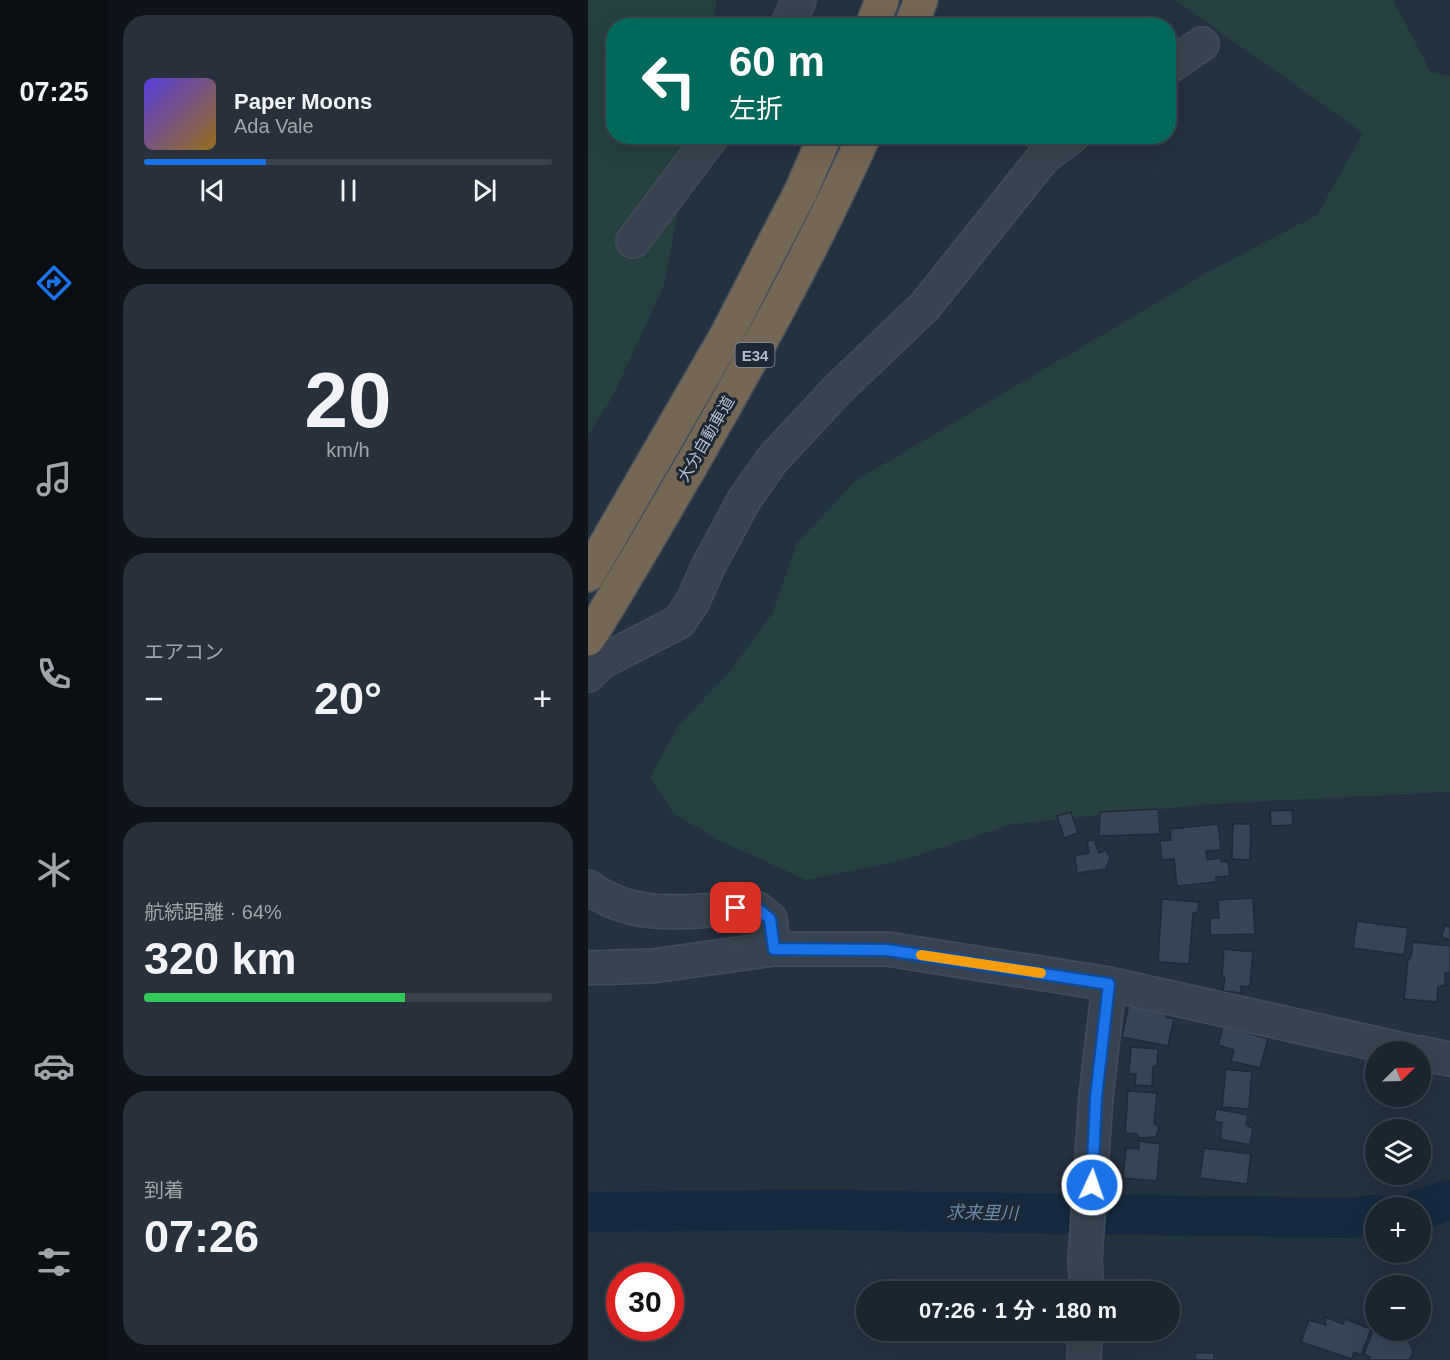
<!DOCTYPE html>
<html lang="ja">
<head>
<meta charset="utf-8">
<style>
	:root { --surface:#1b252f; --page:#28313b; --text:#f1f3f6; --muted:#a0a5aa; --line:#39424b; --accent:#1a73e8 }
	body { margin:0; font-family:Arial,"Noto Sans JP",sans-serif; background:var(--page); color:var(--text); height:100vh; display:flex; flex-direction:column; font-size:22px; white-space:nowrap }
	* { box-sizing:border-box; margin:0 }
	p { font-size:20px; color:var(--muted) }
	.icon { flex:none; width:33px; height:33px; fill:none; stroke:currentColor; stroke-width:2; stroke-linecap:round; stroke-linejoin:round }
	.map { position:relative; flex:1; overflow:hidden }
	.drawer { display:flex; flex-direction:column; gap:15px; padding:15px; background:#0f141a; width:480px }
	.drawer>* { flex:none }
	.top-card { position:absolute; left:18px; top:18px; width:570px; height:126px; border-radius:24px; box-shadow:0 6px 24px #0002,0 0 0 2px var(--line); background:#00695c; color:#fff; overflow:hidden }
	.needle { width:39px; rotate:67deg }
	.fabs { position:absolute; left:777px; top:1041px; display:grid; gap:12px }
	.fabs a { display:grid; place-items:center; width:66px; height:66px; border-radius:50%; background:var(--surface); box-shadow:0 6px 24px #0002,0 0 0 2px var(--line); font-size:30px }
	.speed { position:absolute; left:18px; top:1263px; display:flex; gap:12px; font-size:30px; font-weight:700; text-align:center }
	.speed>* { display:grid; place-content:center; width:78px; height:78px; border-radius:50%; background:var(--surface); box-shadow:0 6px 24px #0002,0 0 0 2px var(--line); line-height:1 }
	.speed .limit { border:9px solid #d22; background:#fff; color:#111 }
	.pin { position:absolute; display:grid; place-items:center; width:51px; height:51px; color:#fff; margin:-26px; border-radius:12px; box-shadow:0 3px 9px #0006 }
	.me { position:absolute; width:66px; margin:-33px; rotate:3deg; stroke-linejoin:round; filter:drop-shadow(0 0 4px #0008) }
	.turn { display:flex; align-items:center; gap:21px; height:126px; padding:0 24px; font-size:27px }
	.turn .icon { width:78px; height:78px; stroke-width:2.5 }
	.turn b { display:block; font-size:42px; line-height:51px }
	.big { font-size:45px; font-weight:700; line-height:1.1 }
	.drawer .widget { flex:1; display:flex; flex-direction:column; justify-content:center; gap:9px; min-width:0; padding:0 21px; border-radius:24px; background:var(--page) }
	.drawer .dial { align-items:center; gap:0 }
	.dial b { font-size:78px; line-height:1 }
	.song { display:flex; align-items:center; gap:18px }
	.cover { width:72px; height:72px; border-radius:9px; background:linear-gradient(135deg,hsl(250 70% 55%),hsl(40 70% 35%)) }
	.played { height:6px; border-radius:3px; background:linear-gradient(90deg,var(--accent) 30%,var(--line) 30%) }
	.keys { display:flex; justify-content:space-around; direction:ltr }
	.heat { display:flex; justify-content:space-between; align-items:center; font-size:33px; direction:ltr }
	.charge { height:9px; border-radius:4px; background:linear-gradient(90deg,#34c759 64%,var(--line) 0) }
	.trip { position:absolute; left:268px; top:1281px; width:324px; height:60px; border-radius:30px; background:var(--surface); box-shadow:0 6px 24px #0002,0 0 0 2px var(--line); font-weight:700; line-height:60px; text-align:center }
	main { display:flex; flex:1; min-height:0 }
	.dock { display:flex; flex-direction:column; width:108px; justify-content:space-around; align-items:center; background:#0b0f13; color:var(--muted) }
	.dock .icon { width:42px; height:42px }
	.dock .selected { color:var(--accent) }
	.dock b { font-size:27px; color:var(--text) }
	.map>svg:first-child { display:block }
	.green { fill:#263f40 }
	.lines { fill:none; stroke-linecap:round; stroke-linejoin:round }
	.river { stroke:#16293e; stroke-width:40 }
	.building { fill:#364556; stroke:#1f2a36; stroke-width:1.5 }
	.minor-casing { stroke:#414c58; stroke-width:36 }
	.highway-casing { stroke:#434e5a; stroke-width:36 }
	.minor { stroke:#38434f; stroke-width:33 }
	.highway { stroke:#756755; stroke-width:33 }
	.route-casing { stroke:#114b97; stroke-width:15 }
	.route { stroke:#1a73e8; stroke-width:10 }
	.slow { stroke:#f59e0b; stroke-width:10 }
	.labels { text-anchor:middle; dominant-baseline:central; stroke-width:6; stroke-linejoin:round; paint-order:stroke }
	.shield { fill:#1d2834; stroke:#87919d; stroke-width:1.5 }
	.shield-label { font-size:15px; font-weight:bold; fill:#b4beca }
	.street-label { font-size:16px; fill:#b4beca; stroke:#1d2834 }
	.water-label { font-size:18px; font-style:italic; fill:#6c8aaa; stroke:#1d2834 }
</style>
</head>
<body>
<main>
<nav class="dock">
<b>07:25</b>
<svg class="icon selected" aria-label="directions" viewBox="0 0 24 24"><path d="M12 3l9 9-9 9-9-9zM9 14v-3h6M13 9l2 2-2 2"/></svg>
<svg class="icon" aria-label="music" viewBox="0 0 24 24"><path d="M9 18V5l10-2v13"/><circle cx="6" cy="18" r="3"/><circle cx="16" cy="16" r="3"/></svg>
<svg class="icon" aria-label="phone" viewBox="0 0 24 24"><path d="M5 4h4l2 5-3 2q2 4 5 5l2-3 5 2v4C11 20 4 13 5 4z"/></svg>
<svg class="icon" aria-label="climate" viewBox="0 0 24 24"><path d="M12 3v18M4 7l16 10M4 17L20 7"/></svg>
<svg class="icon" aria-label="car" viewBox="0 0 24 24"><path d="M5 17H2v-5l4-1 3-4h7l3 4 3 1v5h-3M9 17h6M6 11h13"/><circle cx="7" cy="17" r="2"/><circle cx="17" cy="17" r="2"/></svg>
<svg class="icon" aria-label="filters" viewBox="0 0 24 24"><path d="M4 7h16M4 17h16"/><circle cx="9" cy="7" r="2"/><circle cx="15" cy="17" r="2"/></svg>
</nav>
<section class="drawer">
<div class="widget">
<div class="song"><i class="cover"></i><div><b>Paper Moons</b><p>Ada Vale</p></div></div>
<div class="played"></div>
<div class="keys"><svg class="icon" aria-label="previous" viewBox="0 0 24 24"><path d="M18 5L8 12l10 7zM5 5v14"/></svg><svg class="icon" aria-label="pause" viewBox="0 0 24 24"><path d="M8 5v14M16 5v14"/></svg><svg class="icon" aria-label="next" viewBox="0 0 24 24"><path d="M6 5l10 7-10 7zM19 5v14"/></svg></div>
</div>
<div class="widget dial"><b>20</b><p>km/h</p></div>
<div class="widget"><p>エアコン</p>
<div class="heat"><a>−</a><b class="big">20°</b><a>+</a></div>
</div>
<div class="widget"><p>航続距離 · 64%</p><b class="big">320 km</b><div class="charge"></div></div>
<div class="widget"><p>到着</p><b class="big">07:26</b></div>
</section>
<div class="map">
<svg width="862" height="1360" viewBox="0 0 862 1360">
	<rect width="100%" height="100%" fill="#24313f"/>
	<!-- green -->
	<path class="green" d="M 0,0 L 129,0 L 125,25 L 26,26 L 26,136 L 104,137 L 76,286 L 24,398 L 0,435 Z
		M 587,0 L 805,0 L 843,72 L 862,76 L 862,792 L 623,804 L 425,824 L 312,861 L 218,880 L 132,841 L 85,813 L 62,777 L 90,726 L 143,670 L 184,614 L 209,543 L 267,481 L 622,271 L 729,215 L 775,133 Z"/>
	<g class="lines">
		<!-- river -->
		<path class="river" d="M 832,1209 L 862,1200
			M 0,1212 L 235,1210 L 759,1218 L 788,1215"/>
	</g>
	<!-- building -->
	<path class="building" d="M 570,809 L 572,834 L 511,836 L 512,812 Z
		M 704,810 L 705,825 L 683,826 L 682,811 Z
		M 483,812 L 490,833 L 476,838 L 469,816 Z
		M 630,824 L 633,850 L 618,851 L 619,860 L 633,858 L 633,862 L 640,861 L 642,876 L 628,877 L 628,882 L 589,886 L 586,859 L 574,860 L 572,841 L 583,840 L 582,829 Z
		M 645,824 L 663,824 L 662,860 L 644,859 Z
		M 506,840 L 511,853 L 518,850 L 522,858 L 518,869 L 489,873 L 487,855 L 501,853 L 499,841 Z
		M 665,898 L 667,934 L 622,935 L 622,918 L 631,918 L 630,900 Z
		M 574,899 L 611,902 L 610,912 L 605,913 L 601,964 L 570,962 Z
		M 769,921 L 820,928 L 816,955 L 765,948 Z
		M 857,925 L 862,927 L 862,940 L 853,937 Z
		M 825,942 L 862,946 L 862,973 L 857,973 L 857,985 L 850,987 L 849,1002 L 816,999 L 820,960 L 823,957 Z
		M 636,949 L 665,952 L 662,987 L 653,986 L 653,993 L 635,991 L 637,979 L 634,974 Z
		M 541,1004 L 579,1011 L 578,1017 L 586,1019 L 580,1046 L 534,1037 Z
		M 635,1026 L 680,1039 L 672,1068 L 643,1061 L 646,1050 L 630,1045 Z
		M 543,1047 L 570,1049 L 569,1065 L 565,1067 L 564,1086 L 547,1085 L 548,1074 L 541,1074 Z
		M 638,1069 L 664,1072 L 661,1109 L 634,1107 Z
		M 540,1091 L 569,1093 L 566,1123 L 571,1127 L 568,1137 L 551,1138 L 549,1134 L 537,1133 Z
		M 628,1109 L 660,1115 L 658,1125 L 665,1128 L 662,1145 L 632,1139 L 634,1123 L 626,1121 Z
		M 551,1141 L 572,1144 L 569,1181 L 535,1178 L 538,1148 L 551,1149 Z
		M 616,1148 L 663,1154 L 659,1184 L 612,1178 Z
		M 737,1317 L 755,1324 L 757,1319 L 783,1329 L 773,1355 L 766,1352 L 764,1359 L 713,1342 L 721,1320 L 738,1325 Z
		M 786,1328 L 821,1341 L 825,1352 L 822,1360 L 780,1360 L 782,1357 L 776,1354 Z
		M 607,1353 L 626,1353 L 626,1360 L 607,1360 Z"/>
	<g class="lines">
		<!-- minor casing -->
		<g class="minor-casing">
			<path id="minor" d="M 199,26 L 211,0
				M 580,67 L 614,44
				M 45,241 L 124,136
				M 0,675 L 13,662 L 91,622 L 105,601 L 120,567 L 156,500 L 184,460 L 250,389 L 337,306 L 455,158 L 484,136
				M 0,887 C 52,926 111,907 170,909 L 182,919 L 186,949
				M 0,968 L 64,966 L 186,949 L 299,949 L 521,984 L 825,1052
				M 832,1053 L 862,1059
				M 499,1292 L 497,1260 L 508,1097 L 521,984
				M 496,1360 L 497,1330"/>
		</g>
		<!-- highway casing -->
		<g class="highway-casing">
			<path id="highway" d="M 284,26 L 294,0
				M 323,26 L 333,0
				M 0,575 L 138,336 L 213,191 L 237,136
				M 0,639 C 35,584 67,527 100,471 C 163,361 224,252 276,136"/>
		</g>
		<!-- minor -->
		<use href="#minor" class="minor"/>
		<!-- highway -->
		<use href="#highway" class="highway"/>
	</g>
	<g class="lines">
		<!-- route casing -->
		<g class="route-casing">
			<path id="route" d="M 148,908 L 170,909 L 182,919 L 186,949 L 299,950 L 521,984 L 508,1097 L 504,1185"/>
		</g>
		<!-- route -->
		<use href="#route" class="route"/>
		<!-- slow -->
		<path class="slow" d="M 333,955 L 453,973"/>
	</g>
	<g class="labels">
		<!-- shield labels -->
		<rect class="shield" x="147.5" y="343" width="39" height="24" rx="4.5"/>
		<g class="shield-label">
			<text x="167" y="355">E34</text>
		</g>
		<!-- street labels -->
		<g class="street-label">
			<text transform="translate(118 439) rotate(-60)">大分自動車道</text>
		</g>
		<!-- water labels -->
		<g class="water-label">
			<text transform="translate(394 1213) rotate(1)">求来里川</text>
		</g>
	</g>
</svg>
<div class="fabs">
<a><svg class="needle" viewBox="-14 -14 28 28"><path d="M0-13l5 13h-10z" fill="#e53935"/><path d="M0 13l5-13h-10z" fill="#a0a5aa"/></svg></a>
<a><svg class="icon" aria-label="layers" viewBox="0 0 24 24"><path d="M12 4l9 5-9 5-9-5zM3 14l9 5 9-5"/></svg></a>
<a>+</a>
<a>−</a>
</div>
<div class="speed"><div class="limit">30</div></div>
<div class="pin" style="left:148px;top:908px;background:#d93025"><svg class="icon" aria-label="arrive" viewBox="0 0 24 24"><path d="M6 21V4h12l-3 4 3 4H6"/></svg></div>
<svg class="me" style="left:504px;top:1185px" viewBox="-20 -20 40 40"><circle r="17" fill="#1a73e8" stroke="#fff" stroke-width="3"/><path d="M0-11L8 9 0 5-8 9z" fill="#fff"/></svg>
<div class="trip">07:26 · 1 分 · 180 m</div>
<div class="top-card">
<div class="turn"><svg class="icon" aria-label="left" viewBox="0 0 24 24"><path d="M17 20v-9H6M10 6l-5 5 5 5"/></svg><div><b>60 m</b>左折</div></div>
</div>
</div>
</main>
</body>
</html>
